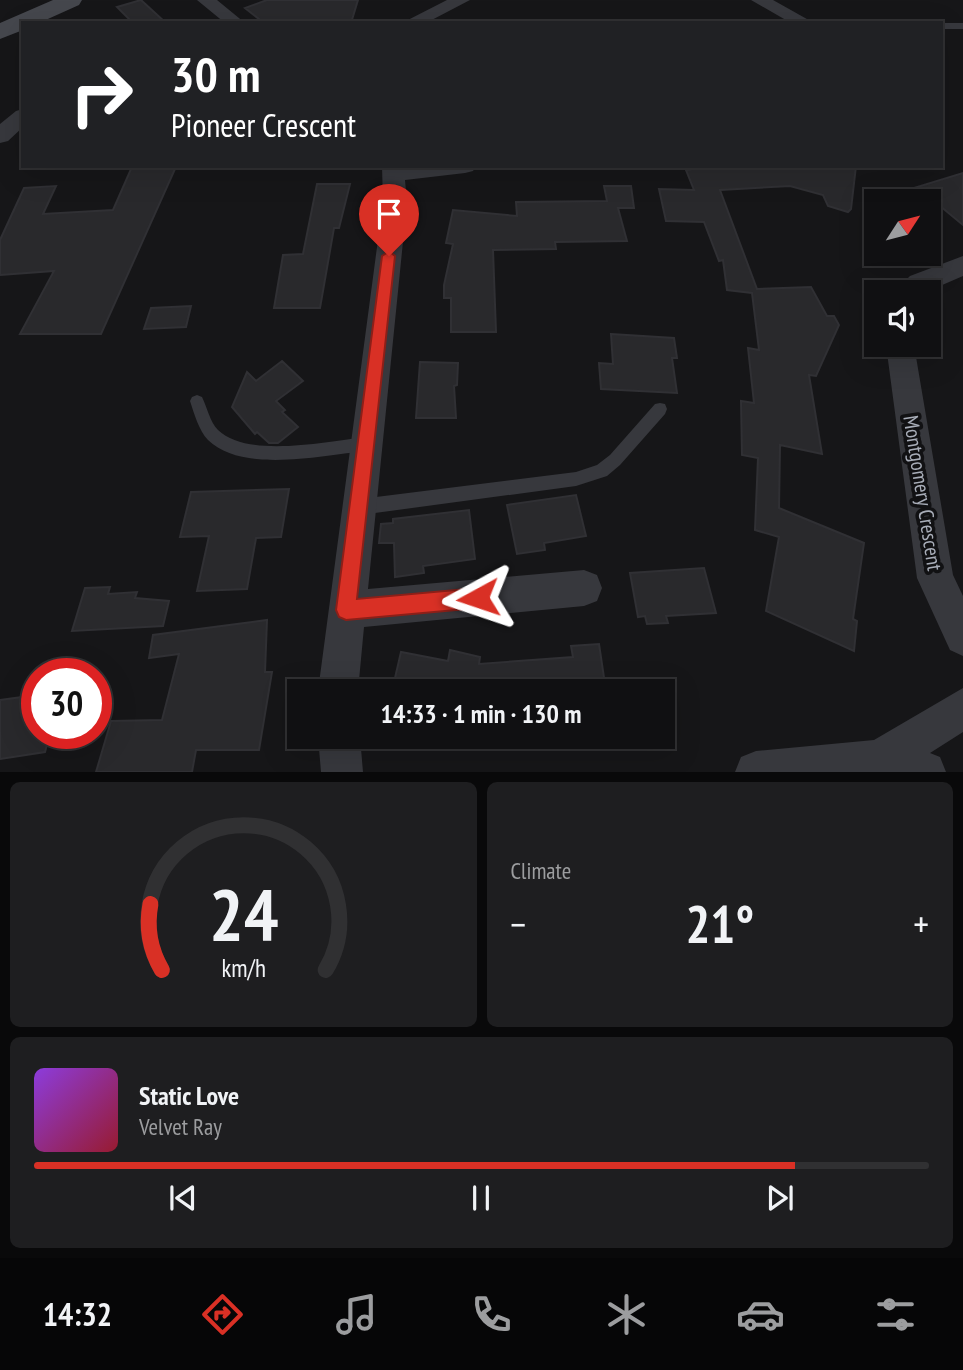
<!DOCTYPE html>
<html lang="en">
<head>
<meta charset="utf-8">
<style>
	:root { --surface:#101012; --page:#1e1e20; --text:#f1f3f6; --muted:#9c9d9f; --line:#303032; --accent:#d93025 }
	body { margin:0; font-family:"PT Sans Narrow",sans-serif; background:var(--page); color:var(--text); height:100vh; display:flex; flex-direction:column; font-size:26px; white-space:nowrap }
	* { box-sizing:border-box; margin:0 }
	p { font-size:23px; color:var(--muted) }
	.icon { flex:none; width:38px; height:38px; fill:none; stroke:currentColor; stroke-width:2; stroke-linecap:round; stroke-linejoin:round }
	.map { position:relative; height:772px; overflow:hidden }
	.drawer { display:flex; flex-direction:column; gap:10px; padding:10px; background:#09090a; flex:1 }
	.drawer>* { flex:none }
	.banner { position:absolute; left:21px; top:21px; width:922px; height:147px; border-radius:0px; box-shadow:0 7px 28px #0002,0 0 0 2px var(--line); background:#202124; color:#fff; overflow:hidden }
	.needle { width:46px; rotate:54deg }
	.buttons { position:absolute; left:864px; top:189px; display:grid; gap:14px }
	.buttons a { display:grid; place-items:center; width:77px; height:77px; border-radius:0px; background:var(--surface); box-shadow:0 7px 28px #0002,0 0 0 2px var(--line); font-size:35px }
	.speed { position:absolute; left:21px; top:658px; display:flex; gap:14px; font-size:35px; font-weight:700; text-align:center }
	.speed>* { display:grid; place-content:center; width:91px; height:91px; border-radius:50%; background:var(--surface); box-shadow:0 7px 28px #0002,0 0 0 2px var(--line); line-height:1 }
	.speed .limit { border:10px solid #d22; background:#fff; color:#111 }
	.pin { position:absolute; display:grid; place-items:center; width:60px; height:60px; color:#fff; margin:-72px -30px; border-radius:50% 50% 50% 0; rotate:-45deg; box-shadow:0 0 7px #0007 }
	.pin .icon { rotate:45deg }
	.me { position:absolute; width:77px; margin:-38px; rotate:265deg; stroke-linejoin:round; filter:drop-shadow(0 0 5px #0008) }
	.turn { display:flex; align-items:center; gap:24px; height:147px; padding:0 35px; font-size:32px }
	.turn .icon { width:91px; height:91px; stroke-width:2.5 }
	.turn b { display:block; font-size:49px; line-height:60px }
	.big { font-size:52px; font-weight:700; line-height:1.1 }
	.drawer .widget { flex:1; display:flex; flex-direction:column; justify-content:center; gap:10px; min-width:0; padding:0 24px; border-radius:10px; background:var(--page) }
	.drawer .dial { align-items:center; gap:0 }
	.dial svg { height:182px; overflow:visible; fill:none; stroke:var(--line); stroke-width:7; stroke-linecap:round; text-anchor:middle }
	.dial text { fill:var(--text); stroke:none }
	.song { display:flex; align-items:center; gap:21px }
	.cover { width:84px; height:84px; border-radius:10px; background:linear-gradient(135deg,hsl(270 70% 55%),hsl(350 70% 35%)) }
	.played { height:7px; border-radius:4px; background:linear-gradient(90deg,var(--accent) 85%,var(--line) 85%) }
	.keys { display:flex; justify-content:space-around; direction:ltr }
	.heat { display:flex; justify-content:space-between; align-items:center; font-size:38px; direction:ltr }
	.drawer .tiles { flex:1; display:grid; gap:10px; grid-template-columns:1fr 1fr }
	.widget:last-child { grid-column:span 2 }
	.trip { position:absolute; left:287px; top:679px; width:388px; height:70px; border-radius:0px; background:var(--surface); box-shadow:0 7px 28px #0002,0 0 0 2px var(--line); font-weight:700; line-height:70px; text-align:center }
	.tabs { display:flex; height:112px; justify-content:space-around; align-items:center; background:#060607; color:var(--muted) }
	.tabs .icon { width:49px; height:49px }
	.tabs .current { color:var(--accent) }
	.tabs b { font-size:32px; color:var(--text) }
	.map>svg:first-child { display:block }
	.building { fill:#29292c; stroke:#303034; stroke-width:2 }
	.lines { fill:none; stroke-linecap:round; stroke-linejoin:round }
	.service { fill:#37383d; fill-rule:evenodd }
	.minor { fill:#37383d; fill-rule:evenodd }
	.secondary { fill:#45474d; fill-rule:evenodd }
	.route { fill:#d93025; stroke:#8d1f18; stroke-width:2 }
	.labels { text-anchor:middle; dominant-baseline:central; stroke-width:7; stroke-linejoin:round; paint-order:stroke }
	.street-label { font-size:21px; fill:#a8adb8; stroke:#111113 }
</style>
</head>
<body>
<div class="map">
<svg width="963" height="772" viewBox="0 0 963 772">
	<rect width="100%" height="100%" fill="#161618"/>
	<!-- building -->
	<path class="building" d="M 141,0 L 166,23 L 133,23 L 117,7 Z
		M 267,0 L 358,0 L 351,23 L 264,23 L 245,8 Z
		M 713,166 L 856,166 L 851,209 L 848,212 L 828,206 L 823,195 L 790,186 L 720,190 L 757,289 L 811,287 L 827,316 L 834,316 L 839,325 L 816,376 L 809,375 L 822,454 L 780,445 L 779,508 L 864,543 L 853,619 L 857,621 L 854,651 L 766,611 L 779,537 L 755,530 L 758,458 L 742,455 L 741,401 L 754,403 L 748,348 L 759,350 L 752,293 L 727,290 L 723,260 L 719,261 L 704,222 L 666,221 L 659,189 L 694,190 L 686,170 Z
		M 131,169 L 175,169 L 101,334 L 20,334 L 54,271 L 0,275 L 0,240 L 24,188 L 56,186 L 43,214 L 113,210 Z
		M 963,173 L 963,225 L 934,201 L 889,201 L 888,196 Z
		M 317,184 L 350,184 L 339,228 L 334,228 L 320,308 L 274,308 L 283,255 L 303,254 Z
		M 604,186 L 631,186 L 634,208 L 618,208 L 627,241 L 555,242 L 556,249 L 493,250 L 496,332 L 451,332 L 451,298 L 444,298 L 444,285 L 453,244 L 446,243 L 453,210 L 517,216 L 516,202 L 607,201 Z
		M 191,306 L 186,327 L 144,329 L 151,308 Z
		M 611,334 L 674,338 L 677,358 L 672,358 L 677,393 L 601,389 L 599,363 L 613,364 Z
		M 282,361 L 303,381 L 276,401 L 285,410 L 282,412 L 298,427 L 278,443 L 269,443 L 257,432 L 255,434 L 232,407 L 247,372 L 256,381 Z
		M 420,362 L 458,363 L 457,385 L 454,386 L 456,418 L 416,418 Z
		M 289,489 L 281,537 L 256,538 L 247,589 L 197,591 L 209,536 L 180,537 L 191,492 Z
		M 576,495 L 586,536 L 544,543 L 545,550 L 517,554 L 507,505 Z
		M 469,510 L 475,559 L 423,566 L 424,573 L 395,577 L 394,543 L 379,543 L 381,524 L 393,523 L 393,519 Z
		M 704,568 L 716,613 L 666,616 L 668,623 L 647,624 L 645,616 L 638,617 L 630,573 Z
		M 110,587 L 108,594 L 137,592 L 135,598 L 169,601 L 163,626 L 72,631 L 85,588 Z
		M 267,620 L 265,672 L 272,672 L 259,750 L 196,750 L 192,772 L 96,772 L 111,721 L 162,720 L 179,654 L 149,658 L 153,635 Z
		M 599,644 L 606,691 L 392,691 L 401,652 L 448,661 L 450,650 L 480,657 L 479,664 L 573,657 L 571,646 Z
		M 37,695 L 37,733 L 50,733 L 45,752 L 0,759 L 0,700 Z"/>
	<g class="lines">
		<!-- service -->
		<path class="service" d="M 942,23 L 963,23 L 963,29 L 942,29 Z
			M 197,395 L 202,397 C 207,407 210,422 218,430 C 248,459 328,441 366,437 L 371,439 L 373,444 L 371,449 L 366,451 C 323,455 243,474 208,440 C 199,431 194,413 190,401 L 192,397 Z
			M 660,403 L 665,404 L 667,409 L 665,414 L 620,465 L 607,476 L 576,486 L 360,515 L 354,513 L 352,507 L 354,501 L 360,499 L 576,472 L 597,465 L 610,455 L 655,404 Z"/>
		<!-- minor -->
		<path class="minor" d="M 197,0 L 217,0 L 245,23 L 225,23 Z
			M 447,0 L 470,0 L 426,23 L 402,23 Z
			M 751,0 L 773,0 L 814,23 L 791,23 Z
			M 23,109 L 23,127 L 8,141 L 0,143 L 0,124 L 16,111 Z
			M 382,166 L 476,166 L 473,171 L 465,173 L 405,180 L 407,202 L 368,589 L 584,570 L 597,575 L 602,588 L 597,601 L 584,606 L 364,627 L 358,691 L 318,691 L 383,202 Z
			M 963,256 L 963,276 L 926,292 L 894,292 L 910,276 Z
			M 886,345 L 914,345 L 953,575 L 963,596 L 963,656 L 950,650 L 917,578 Z
			M 963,688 L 963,732 L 930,753 L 940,757 L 946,772 L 735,772 L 741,757 L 756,751 L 874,740 Z
			M 318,737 L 360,737 L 363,772 L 321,772 Z"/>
		<!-- secondary -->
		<path class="secondary" d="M 53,0 L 82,0 L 79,5 L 39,23 L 23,23 L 23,30 L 0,39 L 0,23 Z"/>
	</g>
	<!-- route -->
	<path class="route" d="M 389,251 L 395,256 L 357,599 L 478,588 L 485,591 L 488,598 L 485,605 L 478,608 L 346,620 L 339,617 L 336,610 L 382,256 Z"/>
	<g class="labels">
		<!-- street labels -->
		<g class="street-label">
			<text transform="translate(923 493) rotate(81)">Montgomery Crescent</text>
		</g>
	</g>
</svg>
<div class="buttons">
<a><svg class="needle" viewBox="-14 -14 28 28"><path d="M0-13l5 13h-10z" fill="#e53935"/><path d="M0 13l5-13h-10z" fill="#9c9d9f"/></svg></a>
<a><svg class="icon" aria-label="sound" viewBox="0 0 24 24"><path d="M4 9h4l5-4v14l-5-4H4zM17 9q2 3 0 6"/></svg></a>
</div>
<div class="speed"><div class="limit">30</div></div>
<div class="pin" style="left:389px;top:256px;background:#d93025"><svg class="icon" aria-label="arrive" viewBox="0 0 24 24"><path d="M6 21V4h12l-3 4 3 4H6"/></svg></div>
<svg class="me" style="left:478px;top:598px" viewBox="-20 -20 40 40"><path d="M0-17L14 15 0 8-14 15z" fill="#d93025" stroke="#fff" stroke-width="4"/></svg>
<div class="trip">14:33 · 1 min · 130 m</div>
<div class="banner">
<div class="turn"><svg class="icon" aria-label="right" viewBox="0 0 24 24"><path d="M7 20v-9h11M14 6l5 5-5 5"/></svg><div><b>30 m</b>Pioneer Crescent</div></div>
</div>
</div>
<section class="drawer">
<div class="tiles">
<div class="widget dial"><svg viewBox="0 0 100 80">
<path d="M14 69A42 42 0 1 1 86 69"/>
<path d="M14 69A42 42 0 0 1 9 40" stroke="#d93025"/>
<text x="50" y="56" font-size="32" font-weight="700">24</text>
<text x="50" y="72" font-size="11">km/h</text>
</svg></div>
<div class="widget"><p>Climate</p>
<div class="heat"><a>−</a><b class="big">21°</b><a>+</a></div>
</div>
<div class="widget">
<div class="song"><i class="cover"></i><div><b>Static Love</b><p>Velvet Ray</p></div></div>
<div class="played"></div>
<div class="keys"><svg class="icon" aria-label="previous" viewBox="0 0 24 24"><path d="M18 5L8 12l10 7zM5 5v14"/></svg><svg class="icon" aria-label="pause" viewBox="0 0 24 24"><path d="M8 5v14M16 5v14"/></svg><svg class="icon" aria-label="next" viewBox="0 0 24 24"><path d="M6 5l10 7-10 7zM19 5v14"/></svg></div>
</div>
</div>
</section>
<nav class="tabs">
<b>14:32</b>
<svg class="icon current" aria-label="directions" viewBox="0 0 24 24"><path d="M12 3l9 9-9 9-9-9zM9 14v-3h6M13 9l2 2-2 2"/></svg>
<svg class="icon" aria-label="music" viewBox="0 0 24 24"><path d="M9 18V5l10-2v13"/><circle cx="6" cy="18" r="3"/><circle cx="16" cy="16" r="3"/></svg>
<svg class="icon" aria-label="phone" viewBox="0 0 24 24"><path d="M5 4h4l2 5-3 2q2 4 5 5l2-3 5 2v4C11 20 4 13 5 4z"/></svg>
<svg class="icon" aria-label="climate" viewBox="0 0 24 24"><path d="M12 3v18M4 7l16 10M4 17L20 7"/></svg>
<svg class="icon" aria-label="car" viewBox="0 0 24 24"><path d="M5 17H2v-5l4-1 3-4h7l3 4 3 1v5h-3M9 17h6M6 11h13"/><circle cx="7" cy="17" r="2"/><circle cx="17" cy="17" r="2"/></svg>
<svg class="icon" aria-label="filters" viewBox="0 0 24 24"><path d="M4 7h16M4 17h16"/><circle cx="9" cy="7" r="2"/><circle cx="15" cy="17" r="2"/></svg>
</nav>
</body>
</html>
